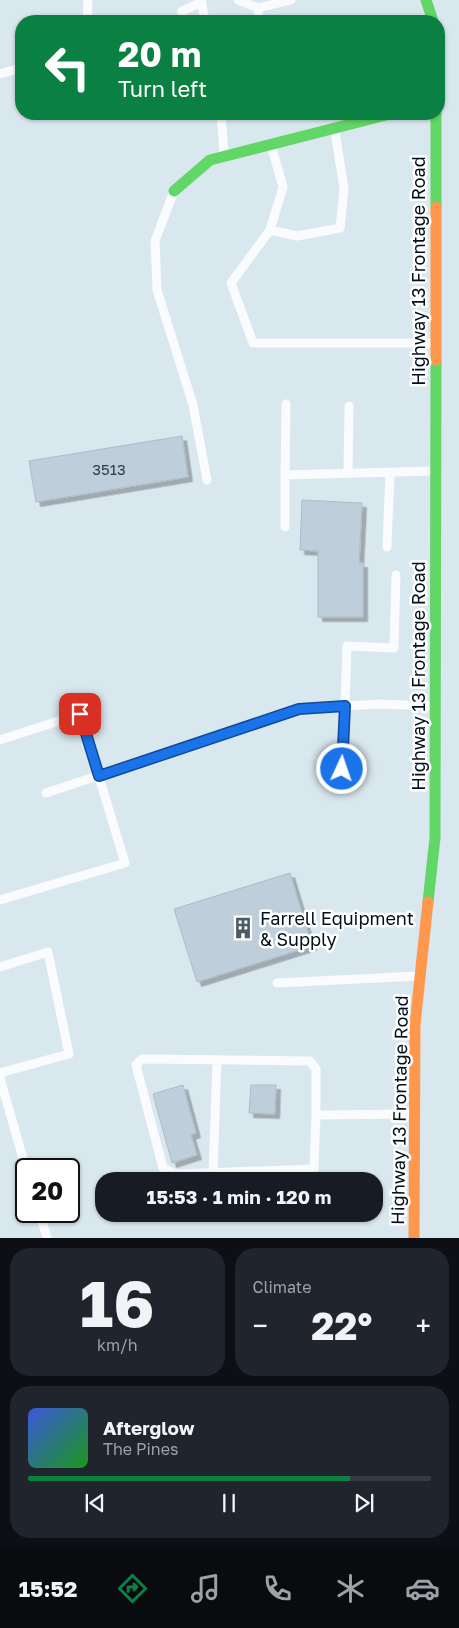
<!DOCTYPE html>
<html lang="en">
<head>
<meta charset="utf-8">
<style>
	:root { --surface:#171b24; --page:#20242c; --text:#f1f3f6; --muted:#9ea1a6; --line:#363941; --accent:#0b8043 }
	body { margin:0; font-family:"Golos Text",sans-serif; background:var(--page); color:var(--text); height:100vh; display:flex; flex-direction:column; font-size:19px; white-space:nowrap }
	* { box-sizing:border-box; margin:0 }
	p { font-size:16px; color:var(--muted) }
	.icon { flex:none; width:28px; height:28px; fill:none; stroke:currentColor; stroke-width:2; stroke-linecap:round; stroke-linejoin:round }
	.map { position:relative; height:1238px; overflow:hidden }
	.panel { display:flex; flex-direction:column; gap:10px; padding:10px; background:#0d0f14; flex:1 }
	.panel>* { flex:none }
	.top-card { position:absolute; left:15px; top:15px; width:430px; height:105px; border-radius:20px; box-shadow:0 1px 4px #0004; background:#0b8043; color:#fff; overflow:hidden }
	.speed { position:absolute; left:15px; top:1158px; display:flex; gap:10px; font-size:25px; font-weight:700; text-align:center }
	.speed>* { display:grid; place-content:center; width:65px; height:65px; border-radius:50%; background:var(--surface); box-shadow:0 1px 4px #0004; line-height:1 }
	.speed .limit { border:2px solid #111; border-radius:8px; background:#fff; color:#111 }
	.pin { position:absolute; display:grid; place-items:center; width:42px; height:42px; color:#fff; margin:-21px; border-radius:10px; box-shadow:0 2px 8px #0006 }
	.me { position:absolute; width:55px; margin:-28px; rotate:3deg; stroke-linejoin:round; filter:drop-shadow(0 0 4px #0008) }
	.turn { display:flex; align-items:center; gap:18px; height:105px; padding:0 20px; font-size:22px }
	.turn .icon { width:65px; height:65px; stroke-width:2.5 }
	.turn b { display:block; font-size:35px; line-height:42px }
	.big { font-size:38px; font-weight:700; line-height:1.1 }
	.panel .tile { flex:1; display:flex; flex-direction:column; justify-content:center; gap:8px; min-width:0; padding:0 18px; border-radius:20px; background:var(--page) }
	.panel .dial { align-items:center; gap:0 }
	.dial b { font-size:65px; line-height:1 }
	.song { display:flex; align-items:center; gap:15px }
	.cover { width:60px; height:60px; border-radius:8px; background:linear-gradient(135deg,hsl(230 70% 55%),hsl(120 70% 35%)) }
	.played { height:5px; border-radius:2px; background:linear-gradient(90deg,var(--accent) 80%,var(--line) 80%) }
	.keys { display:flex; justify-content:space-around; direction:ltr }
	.heat { display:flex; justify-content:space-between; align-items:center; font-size:28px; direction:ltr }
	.panel .tiles { flex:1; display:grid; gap:10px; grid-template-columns:1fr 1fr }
	.tile:last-child { grid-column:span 2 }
	.trip { position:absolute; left:95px; top:1172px; width:288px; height:50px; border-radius:20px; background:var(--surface); box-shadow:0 1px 4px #0004; font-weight:700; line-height:50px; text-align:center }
	.tabs { display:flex; height:80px; justify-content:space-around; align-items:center; background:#090b0e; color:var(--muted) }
	.tabs .icon { width:35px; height:35px }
	.tabs .selected { color:var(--accent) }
	.tabs b { font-size:22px; color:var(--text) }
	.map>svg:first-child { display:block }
	.building { fill:#becedb; stroke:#acbcc8; filter:url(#shadow) }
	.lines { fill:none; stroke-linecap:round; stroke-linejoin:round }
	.lane { stroke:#f9fbfd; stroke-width:9 }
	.fast { stroke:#63d668; stroke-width:11 }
	.slow { stroke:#ff974d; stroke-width:11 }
	.route-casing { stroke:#114b97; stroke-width:12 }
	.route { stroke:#1a73e8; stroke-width:9 }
	.labels { text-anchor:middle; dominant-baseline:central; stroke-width:5; stroke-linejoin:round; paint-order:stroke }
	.number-label { font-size:15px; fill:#32414c }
	.street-label { font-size:18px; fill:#000f19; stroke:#fff }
	.poi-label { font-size:18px; fill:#000f19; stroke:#fff; text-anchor:start }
</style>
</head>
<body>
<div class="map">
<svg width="459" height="1238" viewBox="0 0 459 1238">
	<defs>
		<filter id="shadow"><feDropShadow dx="4.5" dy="4.5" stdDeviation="0" flood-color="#0004"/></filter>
	</defs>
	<rect width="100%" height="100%" fill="#d9e7ef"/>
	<!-- building -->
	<path class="building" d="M 182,436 L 188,477 L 36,502 L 29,461 Z
		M 302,500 L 362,503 L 359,563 L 363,563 L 363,617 L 318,617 L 318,551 L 300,550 Z
		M 290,873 L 312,946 L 197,982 L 174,909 Z
		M 183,1085 L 196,1133 L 191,1135 L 197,1155 L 172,1163 L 153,1094 Z
		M 251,1085 L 276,1085 L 275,1114 L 249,1113 Z"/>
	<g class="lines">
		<!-- lane -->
		<path class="lane" d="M 201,0 L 205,21
			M 238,0 L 258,8 L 291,0
			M 258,8 L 259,21
			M 87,21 L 88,0
			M 184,21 L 182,11 L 202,2
			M 0,74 L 21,68
			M 221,114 L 224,153
			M 271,145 L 283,187 L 270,230 L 297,236 L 340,228 L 344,189 L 335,131
			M 174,191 L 155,241 L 157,290 L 193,405 L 207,480
			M 270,230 L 231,283 L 253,343 L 433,343
			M 348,473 L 349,406
			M 285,475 L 286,404
			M 285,527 L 285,475 L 433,471
			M 387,547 L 390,472
			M 0,740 L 80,714 L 125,863 L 0,900
			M 343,769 L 347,646 L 394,648 L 396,575
			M 46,793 L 299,709 L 378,704 L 433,706
			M 0,967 L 48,952 L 69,1054 L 0,1073
			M 277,983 L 418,976
			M 0,1078 L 26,1169
			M 316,1115 L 314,1169 L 176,1174 L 163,1168 L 136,1065 L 142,1059 L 310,1061 L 316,1069 L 316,1115 L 412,1114
			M 213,1173 L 217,1060
			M 39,1211 L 47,1238"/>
		<!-- fast -->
		<path class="fast" d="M 426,0 L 433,21
			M 174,191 L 210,160 L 390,114
			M 436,207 L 436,114
			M 428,902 L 435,838 L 436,360"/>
		<!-- slow -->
		<path class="slow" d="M 436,360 L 436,207
			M 414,1238 L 415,1024 L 428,902"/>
	</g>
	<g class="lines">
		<!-- route casing -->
		<g class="route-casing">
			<path id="route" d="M 80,714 L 99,776 L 299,709 L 345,706 L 342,769"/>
		</g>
		<!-- route -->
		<use href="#route" class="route"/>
	</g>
	<!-- icons -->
	<defs>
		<g id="building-bare" transform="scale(1.725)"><path d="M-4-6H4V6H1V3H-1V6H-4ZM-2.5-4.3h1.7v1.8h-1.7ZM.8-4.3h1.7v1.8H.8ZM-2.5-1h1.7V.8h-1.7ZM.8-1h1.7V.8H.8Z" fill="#4c5b64" stroke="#fff" stroke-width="2.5" paint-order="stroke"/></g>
	</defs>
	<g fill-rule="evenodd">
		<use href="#building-bare" x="243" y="928"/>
	</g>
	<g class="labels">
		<!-- number labels -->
		<g class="number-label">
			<text x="109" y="469">3513</text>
		</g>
		<!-- street labels -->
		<g class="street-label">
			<text transform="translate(418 271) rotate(-90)">Highway 13 Frontage Road</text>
			<text transform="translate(418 676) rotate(-90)">Highway 13 Frontage Road</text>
			<text transform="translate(399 1110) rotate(-89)">Highway 13 Frontage Road</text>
		</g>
		<!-- poi labels -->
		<g class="poi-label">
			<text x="260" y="918">Farrell Equipment<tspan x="260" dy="21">&amp; Supply</tspan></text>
		</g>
	</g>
</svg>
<div class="speed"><div class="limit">20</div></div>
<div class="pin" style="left:80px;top:714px;background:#d93025"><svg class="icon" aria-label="arrive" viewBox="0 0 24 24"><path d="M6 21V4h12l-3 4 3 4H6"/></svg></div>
<svg class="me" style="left:342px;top:769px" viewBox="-20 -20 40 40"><circle r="17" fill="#1a73e8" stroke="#fff" stroke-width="3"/><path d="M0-11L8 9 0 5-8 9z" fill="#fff"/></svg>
<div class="trip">15:53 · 1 min · 120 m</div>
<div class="top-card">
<div class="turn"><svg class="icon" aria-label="left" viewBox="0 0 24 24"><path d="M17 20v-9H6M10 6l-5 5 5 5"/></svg><div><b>20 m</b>Turn left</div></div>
</div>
</div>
<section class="panel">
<div class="tiles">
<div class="tile dial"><b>16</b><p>km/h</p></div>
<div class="tile"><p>Climate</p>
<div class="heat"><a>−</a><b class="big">22°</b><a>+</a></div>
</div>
<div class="tile">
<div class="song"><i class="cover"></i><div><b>Afterglow</b><p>The Pines</p></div></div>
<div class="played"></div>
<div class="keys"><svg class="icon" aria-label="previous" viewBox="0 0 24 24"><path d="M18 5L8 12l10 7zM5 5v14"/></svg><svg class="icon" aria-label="pause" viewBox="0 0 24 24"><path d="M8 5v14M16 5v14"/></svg><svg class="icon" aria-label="next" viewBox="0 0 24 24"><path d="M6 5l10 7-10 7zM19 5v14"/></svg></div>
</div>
</div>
</section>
<nav class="tabs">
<b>15:52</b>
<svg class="icon selected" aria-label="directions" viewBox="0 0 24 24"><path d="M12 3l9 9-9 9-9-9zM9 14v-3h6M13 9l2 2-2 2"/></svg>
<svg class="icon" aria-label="music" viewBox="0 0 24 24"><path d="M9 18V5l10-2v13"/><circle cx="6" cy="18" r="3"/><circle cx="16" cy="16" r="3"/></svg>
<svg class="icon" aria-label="phone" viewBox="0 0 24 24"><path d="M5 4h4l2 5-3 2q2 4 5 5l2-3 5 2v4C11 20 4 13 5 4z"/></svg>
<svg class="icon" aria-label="climate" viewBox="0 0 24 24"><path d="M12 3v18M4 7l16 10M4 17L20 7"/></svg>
<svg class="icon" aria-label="car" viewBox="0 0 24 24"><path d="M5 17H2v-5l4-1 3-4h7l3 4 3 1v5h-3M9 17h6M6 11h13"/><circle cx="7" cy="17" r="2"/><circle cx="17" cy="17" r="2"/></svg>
</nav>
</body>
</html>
